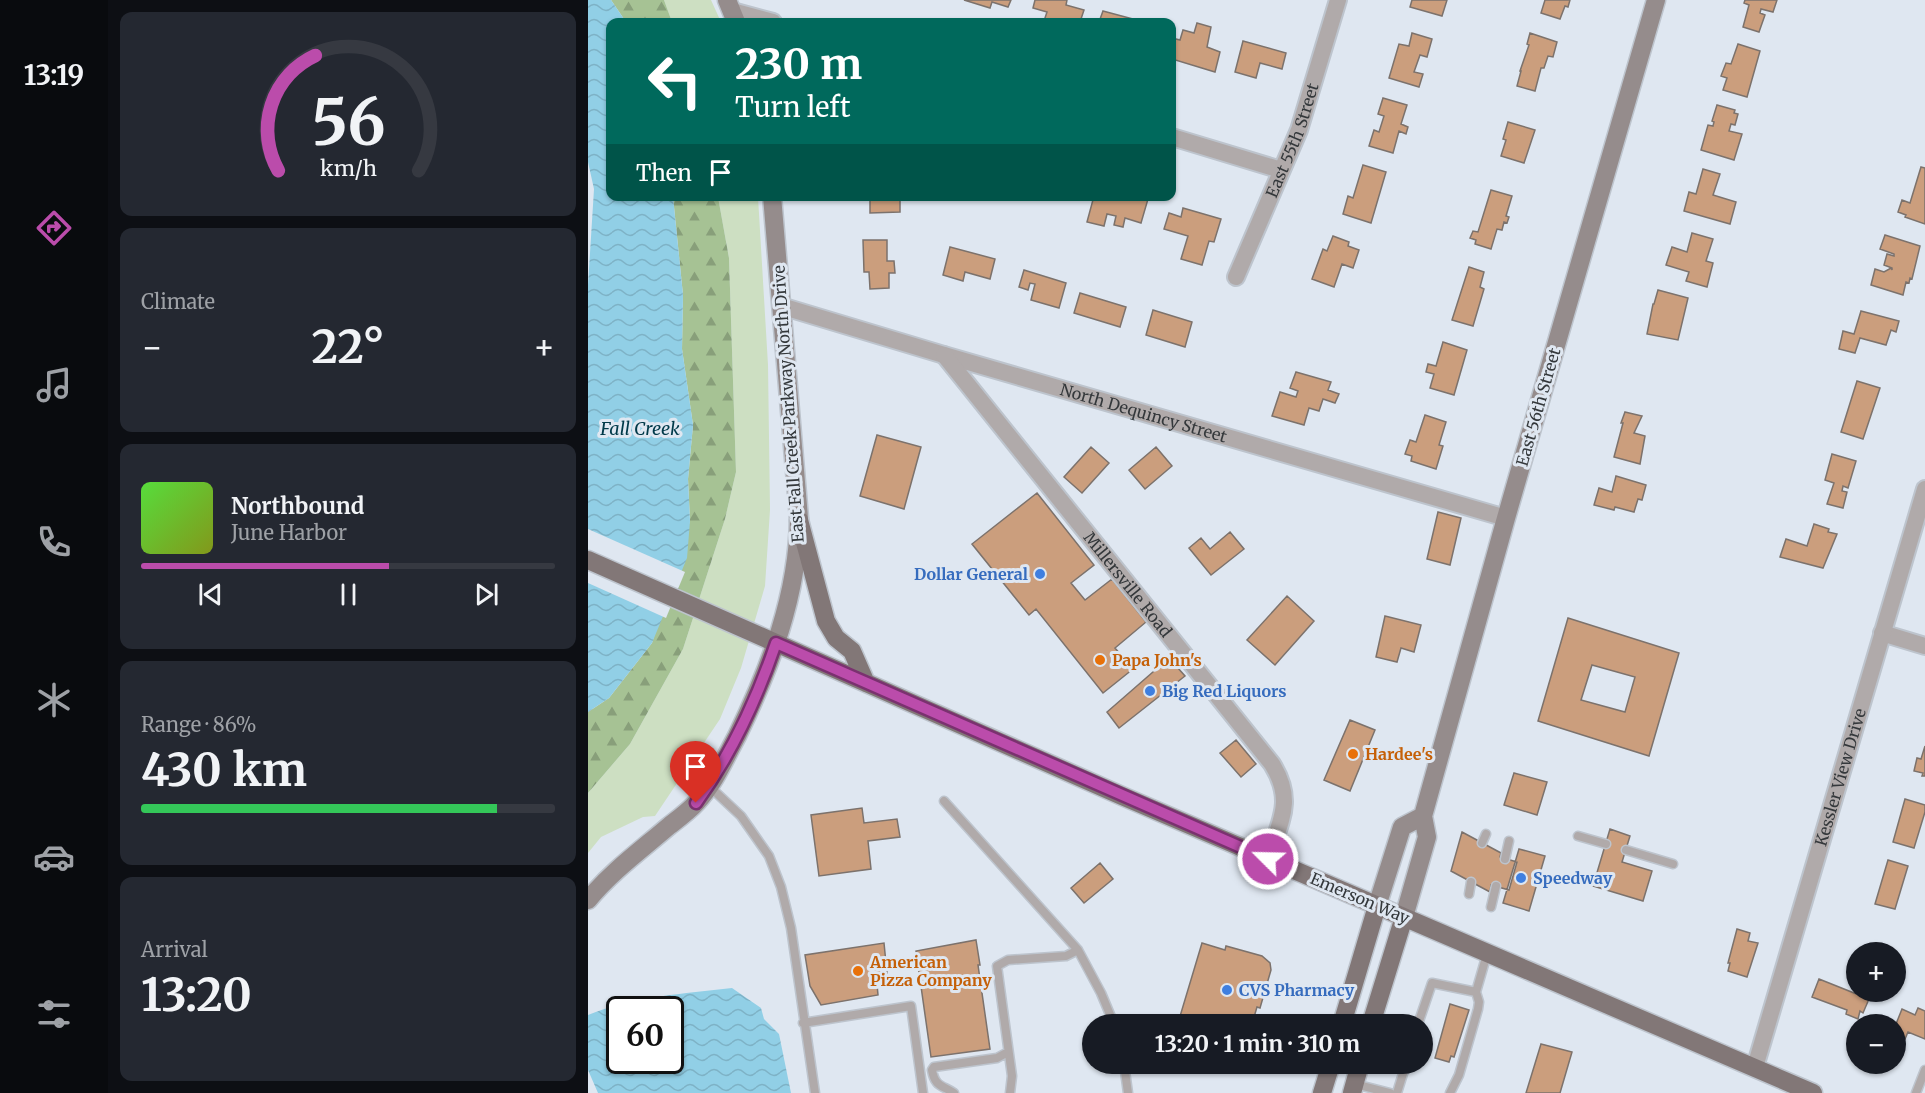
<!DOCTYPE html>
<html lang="en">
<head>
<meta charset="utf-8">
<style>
	:root { --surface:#171b24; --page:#242831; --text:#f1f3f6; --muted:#9ea1a6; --line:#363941; --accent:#bb4cab }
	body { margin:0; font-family:Merriweather,serif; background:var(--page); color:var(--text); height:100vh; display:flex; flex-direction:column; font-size:22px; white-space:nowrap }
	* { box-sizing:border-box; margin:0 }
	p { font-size:20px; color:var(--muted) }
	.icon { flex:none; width:33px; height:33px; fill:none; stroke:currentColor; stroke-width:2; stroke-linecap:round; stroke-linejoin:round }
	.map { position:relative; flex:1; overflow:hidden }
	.details { display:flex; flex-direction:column; gap:12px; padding:12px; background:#0d0f14; width:480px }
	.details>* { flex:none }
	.hud { position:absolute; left:18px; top:18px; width:570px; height:183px; border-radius:12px; box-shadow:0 2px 4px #0004; background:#00695c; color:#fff; overflow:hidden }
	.buttons { position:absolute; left:1258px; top:942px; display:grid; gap:12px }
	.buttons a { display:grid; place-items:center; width:60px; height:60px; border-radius:50%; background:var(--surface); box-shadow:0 2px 4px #0004; font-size:30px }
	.speed { position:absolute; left:18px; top:996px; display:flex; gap:12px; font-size:30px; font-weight:700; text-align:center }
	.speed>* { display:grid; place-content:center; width:78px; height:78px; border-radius:50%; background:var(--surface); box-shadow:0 2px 4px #0004; line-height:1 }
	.speed .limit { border:3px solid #111; border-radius:9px; background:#fff; color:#111 }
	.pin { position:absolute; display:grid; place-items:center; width:51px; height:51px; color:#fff; margin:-62px -26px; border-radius:50% 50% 50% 0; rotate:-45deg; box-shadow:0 0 6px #0007 }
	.pin .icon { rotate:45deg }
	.me { position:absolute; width:66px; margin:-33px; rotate:293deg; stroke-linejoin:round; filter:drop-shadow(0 0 4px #0008) }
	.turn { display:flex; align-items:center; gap:21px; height:126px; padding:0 30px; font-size:27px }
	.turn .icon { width:78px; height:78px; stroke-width:2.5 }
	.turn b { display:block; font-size:42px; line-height:51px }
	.then { display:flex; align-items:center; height:57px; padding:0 30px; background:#0003; gap:12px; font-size:22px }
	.big { font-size:45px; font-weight:700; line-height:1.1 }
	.details .tile { flex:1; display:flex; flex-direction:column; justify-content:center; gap:9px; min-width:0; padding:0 21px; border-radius:12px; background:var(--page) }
	.details .dial { align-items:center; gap:0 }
	.dial svg { height:156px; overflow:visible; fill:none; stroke:var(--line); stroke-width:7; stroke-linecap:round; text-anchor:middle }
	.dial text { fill:var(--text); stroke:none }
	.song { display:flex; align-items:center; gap:18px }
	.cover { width:72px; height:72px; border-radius:9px; background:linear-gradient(135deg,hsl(110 70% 55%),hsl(70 70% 35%)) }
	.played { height:6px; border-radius:3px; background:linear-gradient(90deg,var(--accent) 60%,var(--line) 60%) }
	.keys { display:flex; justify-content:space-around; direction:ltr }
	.heat { display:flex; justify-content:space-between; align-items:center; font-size:33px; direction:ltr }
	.charge { height:9px; border-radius:4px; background:linear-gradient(90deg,#34c759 86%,var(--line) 0) }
	.trip { position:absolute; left:494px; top:1014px; width:351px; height:60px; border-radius:30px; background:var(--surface); box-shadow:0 2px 4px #0004; font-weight:700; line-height:60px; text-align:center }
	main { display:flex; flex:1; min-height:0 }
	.tabs { display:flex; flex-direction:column; width:108px; justify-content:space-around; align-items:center; background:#090b0e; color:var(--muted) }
	.tabs .icon { width:42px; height:42px }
	.tabs .on { color:var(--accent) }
	.tabs b { font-size:27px; color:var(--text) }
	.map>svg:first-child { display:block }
	.grass { fill:#cddfc2 }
	.forest { fill:url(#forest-firs) }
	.water { fill:url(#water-waves); fill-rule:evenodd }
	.pier { fill:#dfe7f1 }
	.building { fill:#cb9e7d; stroke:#7c726c; stroke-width:1.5; fill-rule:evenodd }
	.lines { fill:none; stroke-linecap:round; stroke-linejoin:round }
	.lane-casing { stroke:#bdc4cd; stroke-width:11 }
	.street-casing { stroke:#bdc4cd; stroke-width:20 }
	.secondary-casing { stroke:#bdc4cd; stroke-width:21 }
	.primary-casing { stroke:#bdc4cd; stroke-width:21 }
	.lane { stroke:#b0aaaa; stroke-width:8 }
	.street { stroke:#b0aaaa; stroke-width:16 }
	.secondary { stroke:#958c8c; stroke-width:18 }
	.primary { stroke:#827777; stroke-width:18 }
	.route-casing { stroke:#7a316f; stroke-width:15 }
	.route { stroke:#bb4cab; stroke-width:10 }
	.shop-dot { fill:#3f7fe0; stroke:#dfe7f1; stroke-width:2 }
	.food-dot { fill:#e8710a; stroke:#dfe7f1; stroke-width:2 }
	.labels { text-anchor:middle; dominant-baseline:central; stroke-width:6; stroke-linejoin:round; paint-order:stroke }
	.street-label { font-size:16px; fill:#34383b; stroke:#dfe7f1 }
	.shop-label { font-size:16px; font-weight:bold; fill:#366cbe; stroke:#dfe7f1; text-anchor:start }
	.food-label { font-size:16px; font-weight:bold; fill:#c56008; stroke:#dfe7f1; text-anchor:start }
	.water-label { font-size:18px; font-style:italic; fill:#003949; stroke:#dfe7f1 }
</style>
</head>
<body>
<main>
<nav class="tabs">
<b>13:19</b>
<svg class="icon on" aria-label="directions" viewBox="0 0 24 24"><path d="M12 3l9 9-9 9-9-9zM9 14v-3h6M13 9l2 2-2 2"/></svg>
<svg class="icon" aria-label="music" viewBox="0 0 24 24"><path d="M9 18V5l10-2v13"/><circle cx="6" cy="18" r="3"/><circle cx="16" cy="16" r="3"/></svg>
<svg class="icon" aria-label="phone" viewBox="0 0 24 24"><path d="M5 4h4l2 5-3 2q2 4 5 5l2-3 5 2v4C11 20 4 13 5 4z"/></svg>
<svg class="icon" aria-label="climate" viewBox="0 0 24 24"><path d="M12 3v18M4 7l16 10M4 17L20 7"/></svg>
<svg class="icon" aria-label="car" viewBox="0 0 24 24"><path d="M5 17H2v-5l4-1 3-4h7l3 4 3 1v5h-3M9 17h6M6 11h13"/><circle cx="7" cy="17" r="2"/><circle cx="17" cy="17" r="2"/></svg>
<svg class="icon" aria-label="filters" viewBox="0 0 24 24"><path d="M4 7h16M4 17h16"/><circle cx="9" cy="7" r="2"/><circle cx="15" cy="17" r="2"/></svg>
</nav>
<section class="details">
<div class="tile dial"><svg viewBox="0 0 100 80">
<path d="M14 69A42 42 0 1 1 86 69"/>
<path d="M14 69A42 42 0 0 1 33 10" stroke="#bb4cab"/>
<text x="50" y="56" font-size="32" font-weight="700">56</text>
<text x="50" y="72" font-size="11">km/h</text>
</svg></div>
<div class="tile"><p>Climate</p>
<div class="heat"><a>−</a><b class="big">22°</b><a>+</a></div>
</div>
<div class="tile">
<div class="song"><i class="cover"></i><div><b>Northbound</b><p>June Harbor</p></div></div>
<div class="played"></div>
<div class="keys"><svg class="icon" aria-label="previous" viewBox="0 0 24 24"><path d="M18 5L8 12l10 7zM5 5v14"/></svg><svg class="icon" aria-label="pause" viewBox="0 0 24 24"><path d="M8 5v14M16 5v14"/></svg><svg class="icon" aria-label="next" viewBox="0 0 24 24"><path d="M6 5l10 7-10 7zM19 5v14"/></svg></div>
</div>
<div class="tile"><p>Range · 86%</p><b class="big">430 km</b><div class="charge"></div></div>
<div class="tile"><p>Arrival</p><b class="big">13:20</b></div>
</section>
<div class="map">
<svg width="1337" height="1093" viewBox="0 0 1337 1093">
	<defs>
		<pattern id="forest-firs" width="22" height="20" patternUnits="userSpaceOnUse" patternTransform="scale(1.5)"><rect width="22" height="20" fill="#a6c294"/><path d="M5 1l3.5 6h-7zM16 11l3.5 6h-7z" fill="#889f7a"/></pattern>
		<pattern id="water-waves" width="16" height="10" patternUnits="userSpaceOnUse" patternTransform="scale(1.5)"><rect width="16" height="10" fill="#91cfe6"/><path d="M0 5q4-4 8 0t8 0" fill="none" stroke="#7eb2c6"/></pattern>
	</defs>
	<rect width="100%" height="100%" fill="#dfe7f1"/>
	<!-- grass -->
	<path class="grass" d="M 76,0 L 123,0 L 133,22 L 84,22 Z
		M 130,197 L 170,197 L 180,365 L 182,510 L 177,586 L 153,668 L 132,719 L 67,816 L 55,817 L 13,837 L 0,853 L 0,793 L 42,744 L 95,649 L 137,519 L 148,472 L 141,258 Z"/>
	<!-- forest -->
	<path class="forest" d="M 23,0 L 76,0 L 84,22 L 38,22 Z
		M 85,197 L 130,197 L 141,258 L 148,472 L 137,519 L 95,649 L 42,744 L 0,793 L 0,712 L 21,698 L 64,643 L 102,521 L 100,479 L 105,425 L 94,349 L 95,295 Z"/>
	<!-- water -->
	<path class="water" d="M 0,0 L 23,0 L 38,22 L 22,22 L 22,196 L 85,197 L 95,295 L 94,349 L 105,425 L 100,479 L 102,521 L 99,558 L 64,643 L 21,698 L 0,712 L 0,285 L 6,189 L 0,162 Z
		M 144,988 L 173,1008 L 176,1019 L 191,1034 L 203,1093 L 10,1093 L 0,1070 L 0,1015 C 45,996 96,994 144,988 ZM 32,1010 L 82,1010 L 82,1060 L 32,1060 Z"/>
	<!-- pier -->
	<path class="pier" d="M 0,529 L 97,572 L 78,618 L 0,583 Z"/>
	<!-- building -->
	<path class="building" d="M 376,0 L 423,0 L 420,7 L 404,2 L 402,8 Z
		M 447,0 L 479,0 L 478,5 L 496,10 L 492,22 L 456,21 L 459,12 L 445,8 Z
		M 824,0 L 859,0 L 854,16 L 822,7 Z
		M 957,0 L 982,0 L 980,7 L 977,6 L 972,19 L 953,13 Z
		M 1157,0 L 1189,0 L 1185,12 L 1173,9 L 1172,13 L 1177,15 L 1171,32 L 1155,27 L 1161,5 L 1156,3 Z
		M 515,11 L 545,19 L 544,22 L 511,22 Z
		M 609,23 L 623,27 L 619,47 L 632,52 L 627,72 L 584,59 L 584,38 L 592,40 L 595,30 L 606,33 Z
		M 824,33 L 844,39 L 839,57 L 832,55 L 826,72 L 835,74 L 831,87 L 801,78 L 811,44 L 821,46 Z
		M 942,33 L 969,42 L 965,57 L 960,56 L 956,68 L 953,68 L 947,91 L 929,86 L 933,71 L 932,71 L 941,45 L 939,44 Z
		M 655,41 L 698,53 L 694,69 L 672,63 L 668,78 L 647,72 Z
		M 1150,44 L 1172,51 L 1159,97 L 1135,90 L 1139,78 L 1133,76 L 1138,63 L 1143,64 Z
		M 795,98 L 819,105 L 813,124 L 820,127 L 818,134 L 811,131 L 805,153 L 781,146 L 786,130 L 791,132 L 796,116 L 790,114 Z
		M 1129,105 L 1147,110 L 1146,113 L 1150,114 L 1147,125 L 1143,124 L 1141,131 L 1154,134 L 1146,160 L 1113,150 L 1120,125 L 1125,126 L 1126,122 L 1124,121 Z
		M 920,122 L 947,130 L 936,163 L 913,156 L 918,140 L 915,139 Z
		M 775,165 L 798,172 L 783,223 L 755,214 L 760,196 L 765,198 Z
		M 1333,167 L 1337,168 L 1337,224 L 1317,217 L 1318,215 L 1310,212 L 1314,200 L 1322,203 Z
		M 1115,169 L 1132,174 L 1125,195 L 1148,202 L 1142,224 L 1096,211 L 1101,192 L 1108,194 Z
		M 903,190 L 924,196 L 918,216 L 921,217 L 919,223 L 916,222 L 914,230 L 909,229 L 903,249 L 887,244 L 888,240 L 882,238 L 885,231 L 890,232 Z
		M 282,196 L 312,196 L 312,212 L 282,213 Z
		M 506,196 L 552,196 L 560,199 L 553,223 L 537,218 L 535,227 L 526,225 L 528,216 L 519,214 L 516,226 L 499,222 Z
		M 595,208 L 633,219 L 626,242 L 621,241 L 614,265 L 593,259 L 600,236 L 576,229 L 581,213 L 593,217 Z
		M 1104,233 L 1125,239 L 1118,261 L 1125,263 L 1119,287 L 1098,281 L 1101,272 L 1078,265 L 1084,247 L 1099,252 Z
		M 1297,235 L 1332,246 L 1324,279 L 1322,278 L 1321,283 L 1318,282 L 1315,295 L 1283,285 L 1287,269 L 1296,272 L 1303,268 L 1304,270 L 1304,268 L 1296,265 L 1299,254 L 1306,256 L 1306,254 L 1292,249 Z
		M 745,236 L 761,242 L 760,246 L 771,250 L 765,268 L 754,264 L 746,287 L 724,279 L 735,249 L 739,251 Z
		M 275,240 L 299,240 L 299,261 L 306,261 L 307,273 L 301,273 L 301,288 L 282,289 L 281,272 L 276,272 Z
		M 362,247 L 407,259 L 402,279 L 377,272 L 375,281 L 355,275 Z
		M 881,267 L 896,272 L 892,287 L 896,289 L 885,326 L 864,320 Z
		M 436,270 L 478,283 L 471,308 L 443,300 L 447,284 L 442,283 L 440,290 L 431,287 Z
		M 1070,290 L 1100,298 L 1090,340 L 1059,334 L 1065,304 L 1066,304 Z
		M 492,293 L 538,307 L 532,327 L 486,313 Z
		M 565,310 L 604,322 L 597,347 L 558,335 Z
		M 1273,311 L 1311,321 L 1308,332 L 1303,330 L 1298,345 L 1272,338 L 1267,353 L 1251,349 L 1255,331 L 1266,334 Z
		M 855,342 L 879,350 L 866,395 L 842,388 L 846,374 L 838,372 L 840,364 L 848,366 Z
		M 708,372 L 743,382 L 740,390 L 751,394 L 747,403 L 735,399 L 731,411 L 721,408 L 716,425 L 684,416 L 692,392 L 708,397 L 710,391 L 702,388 Z
		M 1269,381 L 1292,388 L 1275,439 L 1253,432 Z
		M 1037,412 L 1054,416 L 1046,433 L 1057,436 L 1052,464 L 1026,457 L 1035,423 L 1033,423 Z
		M 837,415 L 858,422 L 851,445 L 855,446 L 848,469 L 823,461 L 824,456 L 817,454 L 822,440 L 828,442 Z
		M 289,435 L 333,447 L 316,509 L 272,496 Z
		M 503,447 L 521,463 L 494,493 L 476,477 Z
		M 568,447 L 584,466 L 557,489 L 541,470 Z
		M 1244,454 L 1268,461 L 1260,488 L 1255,486 L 1254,491 L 1259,492 L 1255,508 L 1239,504 L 1246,483 L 1237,480 Z
		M 1028,476 L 1058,485 L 1054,500 L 1050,499 L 1046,512 L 1027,507 L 1026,510 L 1006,505 L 1011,488 L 1024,492 Z
		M 449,493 L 506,565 L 483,583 L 497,600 L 524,579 L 558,622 L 527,648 L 545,669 L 515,693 L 448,609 L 441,615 L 384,544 Z
		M 850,512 L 873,518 L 862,565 L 839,559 Z
		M 1226,524 L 1241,529 L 1240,532 L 1249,534 L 1235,568 L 1192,557 L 1198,539 L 1219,546 Z
		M 642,532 L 656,549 L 623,575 L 601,548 L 613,538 L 622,549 Z
		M 699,596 L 726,621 L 687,665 L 659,640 Z
		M 797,616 L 833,625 L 826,652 L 813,648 L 809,662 L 788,657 Z
		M 980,618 L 1091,653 L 1061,756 L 950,721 ZM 1004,665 L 1047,677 L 1037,712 L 993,700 Z
		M 581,658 L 597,676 L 531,728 L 519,712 Z
		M 762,720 L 787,730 L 762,791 L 736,780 Z
		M 648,740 L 668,764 L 653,777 L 632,753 Z
		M 1337,746 L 1337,776 L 1334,776 L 1335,773 L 1326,771 L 1329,758 L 1333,759 Z
		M 926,773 L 959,782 L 949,815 L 916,805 Z
		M 1317,799 L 1337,805 L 1337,812 L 1326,848 L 1305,842 Z
		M 274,808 L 276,823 L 309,819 L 312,837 L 280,841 L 283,869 L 231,876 L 223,815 Z
		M 1022,829 L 1042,836 L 1034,862 L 1064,871 L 1055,901 L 1005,886 Z
		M 874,832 L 913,853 L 912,857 L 929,862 L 921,890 L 903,885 L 902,892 L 863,871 Z
		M 931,849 L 957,856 L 941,911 L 915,903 Z
		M 1300,860 L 1320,866 L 1307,909 L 1287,904 Z
		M 512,863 L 525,879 L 496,903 L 483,888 Z
		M 1149,929 L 1162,933 L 1160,941 L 1170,943 L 1159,977 L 1140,971 L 1142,963 L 1140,963 Z
		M 388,940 L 392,965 L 390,965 L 402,1049 L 343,1057 L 328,951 Z
		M 296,943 L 299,973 L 288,974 L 290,995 L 233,1005 L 222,986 L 217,955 Z
		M 614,943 L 637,950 L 638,946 L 674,956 L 682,963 L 683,970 L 672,1008 L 669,1007 L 664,1024 L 576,1024 L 577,1020 L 590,1023 Z
		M 1231,979 L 1281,999 L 1275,1013 L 1272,1011 L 1270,1019 L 1258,1014 L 1259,1010 L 1224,997 Z
		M 862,1004 L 881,1010 L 866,1057 L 863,1056 L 861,1062 L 847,1058 Z
		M 1330,1008 L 1337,1011 L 1337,1039 L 1320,1032 L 1317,1039 L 1308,1035 L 1308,1024 L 1314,1009 L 1327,1015 Z
		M 953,1044 L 984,1052 L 972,1093 L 938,1093 Z"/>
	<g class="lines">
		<!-- lane casing -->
		<g class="lane-casing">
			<path id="lane" d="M 121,786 L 153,816 L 181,856 L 193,887 L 203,928 L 227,1093
				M 356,801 L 490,950 L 513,993 L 526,1024
				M 990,836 L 1018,844
				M 894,843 L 898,834
				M 1038,850 L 1085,864
				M 917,859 L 921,841
				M 881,894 L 883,882
				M 903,907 L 908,886
				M 215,1023 L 323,1006 L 335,1093
				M 830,1024 L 844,983 L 888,992
				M 536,1064 L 540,1093
				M 767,1084 L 802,1093
				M 366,1093 C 354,1085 347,1087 344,1070 L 346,1067 L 409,1058 L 420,1052
				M 422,1093 L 424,1076 L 409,966 L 420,960 L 478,956 L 490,950
				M 809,1093 L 818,1064
				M 862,1093 L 871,1075 L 890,1009 L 891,1002 L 888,992 L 899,954
				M 1328,1093 L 1337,1070"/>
		</g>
		<!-- street casing -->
		<g class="street-casing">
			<g id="street">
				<path d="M 144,11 L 185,22"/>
				<path d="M 584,137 L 693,170"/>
				<path id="s1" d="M 648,277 L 711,130 L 750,0"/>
				<path id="s2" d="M 193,306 L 356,355 L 918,518"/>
				<path id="s3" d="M 356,355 L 684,764 C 707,801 692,821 680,859"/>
				<path d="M 1294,633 L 1337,646"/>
				<path id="s4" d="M 1167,1067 L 1337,489"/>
			</g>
		</g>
		<!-- secondary casing -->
		<g class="secondary-casing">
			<path id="secondary" d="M 139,0 L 148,22
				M 0,900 C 23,872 53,850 81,826 C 90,819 101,811 109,802 C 126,784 137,758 149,736 C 182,668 210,595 211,518 L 184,196
				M 789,906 L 814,827 L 835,816
				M 816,917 L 839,837 L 835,816 L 918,518 L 1068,0"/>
		</g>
		<!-- primary casing -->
		<g class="primary-casing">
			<path id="primary" d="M 211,520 L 238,621 L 248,638 L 264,651 L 278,683
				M 0,560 L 534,796 L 1225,1093
				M 754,1024 L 789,906
				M 783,1024 L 816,917
				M 734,1093 L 743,1064
				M 764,1093 L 772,1064"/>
		</g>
		<!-- lane -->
		<use href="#lane" class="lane"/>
		<!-- street -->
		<use href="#street" class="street"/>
		<!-- secondary -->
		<use href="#secondary" class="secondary"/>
		<!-- primary -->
		<use href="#primary" class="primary"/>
	</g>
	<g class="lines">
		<!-- route casing -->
		<g class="route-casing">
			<path id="route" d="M 108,803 C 143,755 169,699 188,643 L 680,859"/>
		</g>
		<!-- route -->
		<use href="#route" class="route"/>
	</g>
	<!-- markers -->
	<g class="shop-dot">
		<circle cx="452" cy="574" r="6"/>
		<circle cx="562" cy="691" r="6"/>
		<circle cx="933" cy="878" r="6"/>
		<circle cx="639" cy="990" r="6"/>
	</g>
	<g class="food-dot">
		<circle cx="512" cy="660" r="6"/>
		<circle cx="765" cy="754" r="6"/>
		<circle cx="270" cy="971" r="6"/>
	</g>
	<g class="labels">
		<!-- street labels -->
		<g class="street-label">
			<text stroke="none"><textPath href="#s1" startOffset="148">East 55th Street</textPath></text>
			<text transform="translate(200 404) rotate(-94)">East Fall Creek Parkway North Drive</text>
			<text transform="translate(950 407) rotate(-74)">East 56th Street</text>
			<text stroke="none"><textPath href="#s2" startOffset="378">North Dequincy Street</textPath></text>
			<text stroke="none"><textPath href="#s3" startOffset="294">Millersville Road</textPath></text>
			<text stroke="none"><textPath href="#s4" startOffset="302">Kessler View Drive</textPath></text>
			<text transform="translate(772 898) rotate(23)">Emerson Way</text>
		</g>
		<!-- shop labels -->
		<g class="shop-label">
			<text x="440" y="574" text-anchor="end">Dollar General</text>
			<text x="574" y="691">Big Red Liquors</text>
			<text x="945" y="878">Speedway</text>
			<text x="651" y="990">CVS Pharmacy</text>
		</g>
		<!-- food labels -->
		<g class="food-label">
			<text x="524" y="660">Papa John's</text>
			<text x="777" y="754">Hardee's</text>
			<text x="282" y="962">American<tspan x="282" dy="18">Pizza Company</tspan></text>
		</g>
		<!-- water labels -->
		<g class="water-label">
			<text x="52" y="428">Fall Creek</text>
		</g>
	</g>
</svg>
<div class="buttons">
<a>+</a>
<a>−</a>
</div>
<div class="speed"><div class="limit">60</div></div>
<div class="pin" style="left:108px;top:803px;background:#d93025"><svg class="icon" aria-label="arrive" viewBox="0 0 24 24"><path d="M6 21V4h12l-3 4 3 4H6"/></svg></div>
<svg class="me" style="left:680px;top:859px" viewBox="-20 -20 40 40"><circle r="17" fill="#bb4cab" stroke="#fff" stroke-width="3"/><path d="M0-11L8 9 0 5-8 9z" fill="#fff"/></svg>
<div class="trip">13:20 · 1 min · 310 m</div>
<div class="hud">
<div class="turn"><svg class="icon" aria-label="left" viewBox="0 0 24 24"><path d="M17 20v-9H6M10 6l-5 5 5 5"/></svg><div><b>230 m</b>Turn left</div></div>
<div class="then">Then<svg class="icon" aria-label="arrive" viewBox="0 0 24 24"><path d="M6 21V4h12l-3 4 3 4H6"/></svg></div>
</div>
</div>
</main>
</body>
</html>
